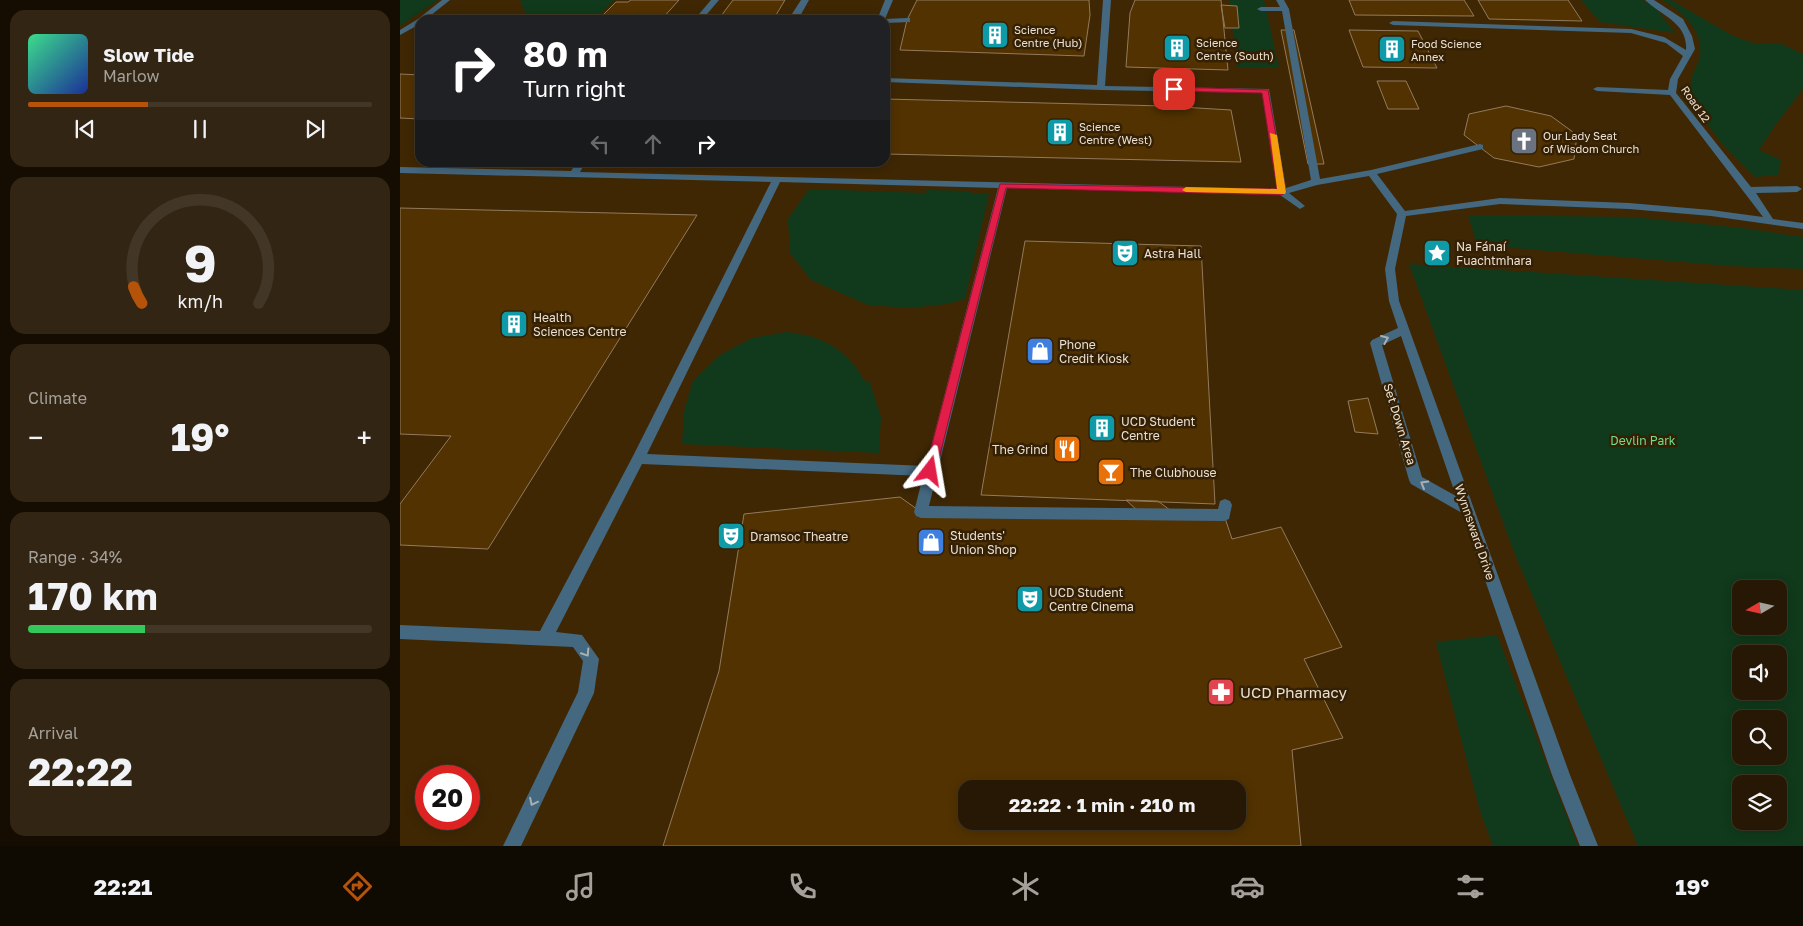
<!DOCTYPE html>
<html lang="en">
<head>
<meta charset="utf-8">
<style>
	:root { --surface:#261804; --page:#322513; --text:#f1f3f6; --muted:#a4a09a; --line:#423726; --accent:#b45309 }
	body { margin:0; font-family:"Golos Text",sans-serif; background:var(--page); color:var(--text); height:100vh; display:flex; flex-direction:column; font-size:19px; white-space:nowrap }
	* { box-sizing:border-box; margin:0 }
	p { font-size:16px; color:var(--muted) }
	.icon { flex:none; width:28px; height:28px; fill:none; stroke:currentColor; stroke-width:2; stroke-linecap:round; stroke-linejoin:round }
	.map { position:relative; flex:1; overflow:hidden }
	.sheet { display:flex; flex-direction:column; gap:10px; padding:10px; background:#150d02; width:400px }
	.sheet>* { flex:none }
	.hud { position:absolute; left:15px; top:15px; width:475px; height:152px; border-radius:15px; box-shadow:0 2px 12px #0003,0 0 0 1px var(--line); background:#202124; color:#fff; overflow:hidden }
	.needle { width:32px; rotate:261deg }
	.tools { position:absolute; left:1332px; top:580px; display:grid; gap:10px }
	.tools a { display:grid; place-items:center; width:55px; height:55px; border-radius:10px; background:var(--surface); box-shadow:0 2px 12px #0003,0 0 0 1px var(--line); font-size:25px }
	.speed { position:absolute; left:15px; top:765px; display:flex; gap:10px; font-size:25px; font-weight:700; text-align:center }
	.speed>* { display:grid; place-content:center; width:65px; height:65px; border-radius:50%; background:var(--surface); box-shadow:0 2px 12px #0003,0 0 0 1px var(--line); line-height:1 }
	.speed .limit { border:8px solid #d22; background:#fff; color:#111 }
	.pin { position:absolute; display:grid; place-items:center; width:42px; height:42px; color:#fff; margin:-21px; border-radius:10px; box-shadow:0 2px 8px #0006 }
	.me { position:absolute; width:55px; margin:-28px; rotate:14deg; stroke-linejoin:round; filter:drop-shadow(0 0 4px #0008) }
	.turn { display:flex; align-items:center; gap:18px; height:105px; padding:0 25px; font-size:22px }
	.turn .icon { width:65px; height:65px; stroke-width:2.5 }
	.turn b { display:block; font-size:35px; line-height:42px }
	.lanes { display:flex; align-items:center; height:48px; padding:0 25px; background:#0003; justify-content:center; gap:25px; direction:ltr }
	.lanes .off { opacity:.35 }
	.big { font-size:38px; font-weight:700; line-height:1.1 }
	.sheet .tile { flex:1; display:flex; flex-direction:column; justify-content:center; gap:8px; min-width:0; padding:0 18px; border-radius:15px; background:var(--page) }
	.sheet .dial { align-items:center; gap:0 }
	.dial svg { height:130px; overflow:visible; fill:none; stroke:var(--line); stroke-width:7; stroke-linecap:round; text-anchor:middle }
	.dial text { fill:var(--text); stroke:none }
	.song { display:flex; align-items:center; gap:15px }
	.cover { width:60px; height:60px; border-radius:8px; background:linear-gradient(135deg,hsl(150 70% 55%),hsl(230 70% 35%)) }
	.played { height:5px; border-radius:2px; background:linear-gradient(90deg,var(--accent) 35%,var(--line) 35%) }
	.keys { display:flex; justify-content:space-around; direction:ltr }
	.heat { display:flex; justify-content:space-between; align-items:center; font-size:28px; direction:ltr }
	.charge { height:8px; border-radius:4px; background:linear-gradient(90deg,#34c759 34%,var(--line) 0) }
	.trip { position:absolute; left:558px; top:780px; width:288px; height:50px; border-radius:15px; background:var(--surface); box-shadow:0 2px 12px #0003,0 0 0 1px var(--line); font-weight:700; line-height:50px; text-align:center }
	.menu { display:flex; height:80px; justify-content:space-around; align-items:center; background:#0f0a02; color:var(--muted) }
	.menu .icon { width:35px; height:35px }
	.menu .active { color:var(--accent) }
	.menu b { font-size:22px; color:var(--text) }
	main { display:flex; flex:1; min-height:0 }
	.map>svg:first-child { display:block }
	.built { fill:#3f2704; fill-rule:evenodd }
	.green { fill:#103a1b; fill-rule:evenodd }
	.building { fill:#523200; stroke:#927a5e; fill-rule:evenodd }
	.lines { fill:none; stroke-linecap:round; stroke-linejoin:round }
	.minor { fill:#446880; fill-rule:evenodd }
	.oneway { stroke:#a9b0b1 }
	.route { fill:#e11d48; stroke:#92132f }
	.slow { fill:#f59e0b }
	.labels { text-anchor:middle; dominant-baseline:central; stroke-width:5; stroke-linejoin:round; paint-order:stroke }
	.far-poi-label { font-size:11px; fill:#ede0d1; stroke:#332005; text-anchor:start }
	.far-street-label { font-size:11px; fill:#ede0d1; stroke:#332005 }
	.poi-label { font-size:12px; fill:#ede0d1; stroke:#332005; text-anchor:start }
	.street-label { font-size:12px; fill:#ede0d1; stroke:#332005 }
	.park-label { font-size:12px; fill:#71de89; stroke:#332005 }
	.near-poi-label { font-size:15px; fill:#ede0d1; stroke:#332005; text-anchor:start }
</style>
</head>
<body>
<main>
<section class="sheet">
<div class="tile">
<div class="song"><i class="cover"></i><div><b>Slow Tide</b><p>Marlow</p></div></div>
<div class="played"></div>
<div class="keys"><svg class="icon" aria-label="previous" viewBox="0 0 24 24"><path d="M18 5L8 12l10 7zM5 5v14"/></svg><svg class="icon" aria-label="pause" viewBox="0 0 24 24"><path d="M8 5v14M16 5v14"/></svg><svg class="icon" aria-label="next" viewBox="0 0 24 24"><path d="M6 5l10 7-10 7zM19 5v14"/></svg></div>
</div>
<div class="tile dial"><svg viewBox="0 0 100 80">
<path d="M14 69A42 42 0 1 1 86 69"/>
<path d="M14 69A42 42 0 0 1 9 59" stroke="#b45309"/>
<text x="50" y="56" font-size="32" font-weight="700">9</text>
<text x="50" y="72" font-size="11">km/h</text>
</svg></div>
<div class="tile"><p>Climate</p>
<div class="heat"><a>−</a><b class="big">19°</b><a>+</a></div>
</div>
<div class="tile"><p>Range · 34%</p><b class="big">170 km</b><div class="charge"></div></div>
<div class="tile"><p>Arrival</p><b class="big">22:22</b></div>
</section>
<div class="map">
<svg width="1403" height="846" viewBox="0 0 1403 846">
	<rect width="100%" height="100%" fill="#332005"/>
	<!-- built -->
	<path class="built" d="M 0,0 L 1403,0 L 1403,846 L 0,846 ZM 20,20 L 485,20 L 485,162 L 20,162 ZM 1341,589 L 1379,589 L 1379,626 L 1341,626 ZM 1341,654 L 1379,654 L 1379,691 L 1341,691 ZM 1341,719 L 1379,719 L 1379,756 L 1341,756 ZM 26,776 L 69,776 L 69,819 L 26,819 ZM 1341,784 L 1379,784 L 1379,821 L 1341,821 ZM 566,789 L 836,789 L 836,821 L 566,821 Z"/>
	<!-- green -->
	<path class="green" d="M 0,0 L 38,0 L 0,26 Z
		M 120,0 L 215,0 L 193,20 L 128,20 Z
		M 829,0 L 864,0 L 879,68 L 837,68 Z
		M 1181,0 L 1242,0 L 1255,7 L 1275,33 L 1200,22 Z
		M 1263,0 L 1271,0 L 1333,36 L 1356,44 L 1379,43 L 1403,54 L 1403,89 L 1376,124 L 1359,150 L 1381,160 L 1378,175 L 1355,177 L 1323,145 L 1289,99 C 1290,93 1290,86 1291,80 C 1293,72 1299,63 1300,54 C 1303,30 1282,12 1263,0 Z
		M 409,189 L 525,193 L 526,190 L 571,191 L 571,194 L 589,194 L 565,299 L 547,304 L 510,308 L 468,305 L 411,280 L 390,253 L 388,219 Z
		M 1068,215 L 1233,217 L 1343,228 L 1403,237 L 1403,269 L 1330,266 L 1077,245 Z
		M 1009,264 L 1403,290 L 1403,846 L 1238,846 L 1114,552 ZM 1341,589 L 1379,589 L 1379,626 L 1341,626 ZM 1341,654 L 1379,654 L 1379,691 L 1341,691 ZM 1341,719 L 1379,719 L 1379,756 L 1341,756 ZM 1341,784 L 1379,784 L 1379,821 L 1341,821 Z
		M 387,332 C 422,336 448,349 465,382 L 469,380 L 481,417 L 479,453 L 282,444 L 284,411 L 293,381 L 320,355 L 352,338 Z
		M 1097,635 L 1178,846 L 1093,846 L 1080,811 L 1036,642 Z"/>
	<!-- building -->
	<path class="building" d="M 231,0 L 279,0 L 261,20 L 198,20 L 216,2 L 228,2 Z
		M 333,0 L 385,0 L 373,20 L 318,20 Z
		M 517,0 L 689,0 L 690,15 L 684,56 L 500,50 L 507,20 Z
		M 735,0 L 821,0 L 828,70 L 726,67 L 730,13 Z
		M 949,0 L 1064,0 L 1074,16 L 955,15 Z
		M 1078,0 L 1168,0 L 1182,21 L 1089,19 Z
		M 821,5 L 837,6 L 839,28 L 825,28 Z
		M 881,30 L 894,30 L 924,164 L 908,164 Z
		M 949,30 L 1018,31 L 1037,68 L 963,67 Z
		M 0,74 L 20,75 L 20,119 L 0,118 Z
		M 977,81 L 1006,81 L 1019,109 L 988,109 Z
		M 485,99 L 764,106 L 831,110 L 841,162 L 485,154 Z
		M 1106,106 L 1151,116 L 1177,135 L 1174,159 L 1139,167 L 1094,158 L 1064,135 L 1069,114 Z
		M 0,208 L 297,215 L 88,549 L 0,545 L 0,504 L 51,436 L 0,434 Z
		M 625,241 L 801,246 L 815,504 L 581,495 Z
		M 968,398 L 978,434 L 955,432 L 948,401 Z
		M 500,497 L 521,512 L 741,514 L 726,500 L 758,501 L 775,514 L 824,515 L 832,539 L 881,527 L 942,647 L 904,659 L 943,738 L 892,750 L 901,846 L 263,846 L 319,671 L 344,514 ZM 566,789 L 836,789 L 836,821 L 566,821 Z"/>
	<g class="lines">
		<!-- minor -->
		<path class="minor" d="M 42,0 L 50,0 L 25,20 L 20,20 L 20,24 L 0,35 L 0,30 L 18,19 Z
			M 311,0 L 319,0 L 302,20 L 294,20 Z
			M 401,0 L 409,0 L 399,18 L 419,18 L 423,20 L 388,20 Z
			M 485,0 L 493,0 L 485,19 L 507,18 L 510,18 L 510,22 L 485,23 L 485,20 L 477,20 Z
			M 703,0 L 711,0 L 705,86 L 869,89 L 886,188 L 911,180 L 882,11 L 861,11 L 857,9 L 861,7 L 880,7 L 876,0 L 884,0 L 889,9 L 920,179 L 971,170 L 1080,144 L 1083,145 L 1083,149 L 977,174 L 1005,211 L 1100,198 L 1229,203 L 1311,210 L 1363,217 L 1270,95 L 1197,91 L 1193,89 L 1197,87 L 1268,90 L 1270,79 L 1283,56 L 1266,43 L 1231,33 L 993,25 L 989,23 L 993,21 L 1231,29 L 1264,37 L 1286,50 C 1288,23 1262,16 1245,0 L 1254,0 L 1283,19 L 1292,36 L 1295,49 L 1278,79 L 1276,93 L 1351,187 L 1397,186 L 1402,189 L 1397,192 L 1356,193 L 1373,219 L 1403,223 L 1403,229 L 1311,216 L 1229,209 L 1100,204 L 1006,216 L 995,269 L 999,301 L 1170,775 L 1198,846 L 1180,846 L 1152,775 L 1062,513 L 1011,484 L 1009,480 L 970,343 L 972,340 L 998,328 L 989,301 L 985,269 L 997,214 L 969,176 L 917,185 L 889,193 L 905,206 L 900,209 L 880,195 L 607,188 L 529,506 L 818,509 L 820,501 L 825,499 L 830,501 L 832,505 L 829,519 L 824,521 L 521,518 L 516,516 L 514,512 L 523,476 L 242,464 L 156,632 L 182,635 L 199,659 L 194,693 L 121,846 L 103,846 L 178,692 L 183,661 L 173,647 L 0,639 L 0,625 L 140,631 L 232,458 L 371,182 L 0,173 L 0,167 L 171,171 L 177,162 L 186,162 L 180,172 L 877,189 L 862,93 L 701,90 L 485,82 L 485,78 L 697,85 ZM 380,182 L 598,188 L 526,466 L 247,454 ZM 1001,336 L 1056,496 L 1022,477 L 982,345 Z"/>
	</g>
	<!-- one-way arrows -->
	<defs><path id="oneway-chevron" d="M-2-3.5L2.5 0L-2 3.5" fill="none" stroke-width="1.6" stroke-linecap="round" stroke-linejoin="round" transform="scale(1.25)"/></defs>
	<g class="oneway">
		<use href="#oneway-chevron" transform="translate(985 339) rotate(-23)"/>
		<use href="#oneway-chevron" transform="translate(1024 484) rotate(-150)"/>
		<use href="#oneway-chevron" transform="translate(186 653) rotate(57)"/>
		<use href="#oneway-chevron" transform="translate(133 802) rotate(116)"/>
	</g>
	<!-- route -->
	<path class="route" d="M 774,87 L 868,90 L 886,192 L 882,195 L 606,188 L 536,471 L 535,475 L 526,475 L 525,471 L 600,184 L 877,189 L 862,93 L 771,91 L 771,88 Z"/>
	<!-- slow -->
	<path class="slow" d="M 870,133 L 877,135 L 886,192 L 885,194 L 786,192 L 782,190 L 786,187 L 877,189 Z"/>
	<!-- icons -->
	<defs>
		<g id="building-square" transform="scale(1.4375)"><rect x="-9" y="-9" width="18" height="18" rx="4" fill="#0f9aa8" stroke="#332005"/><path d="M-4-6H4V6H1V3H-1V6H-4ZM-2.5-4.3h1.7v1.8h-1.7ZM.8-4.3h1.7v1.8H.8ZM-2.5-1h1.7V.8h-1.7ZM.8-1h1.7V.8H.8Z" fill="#fff"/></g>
		<g id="church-square" transform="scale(1.4375)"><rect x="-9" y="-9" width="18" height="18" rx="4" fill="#6b7280" stroke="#332005"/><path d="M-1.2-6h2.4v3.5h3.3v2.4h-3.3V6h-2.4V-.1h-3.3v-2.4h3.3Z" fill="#fff"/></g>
		<g id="theatre-square" transform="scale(1.4375)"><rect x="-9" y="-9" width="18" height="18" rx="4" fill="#0f9aa8" stroke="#332005"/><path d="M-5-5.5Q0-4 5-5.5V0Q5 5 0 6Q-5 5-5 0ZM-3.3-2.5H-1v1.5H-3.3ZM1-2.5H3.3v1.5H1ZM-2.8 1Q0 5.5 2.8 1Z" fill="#fff"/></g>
		<g id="sight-square" transform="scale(1.4375)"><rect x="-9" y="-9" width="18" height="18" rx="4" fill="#0f9aa8" stroke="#332005"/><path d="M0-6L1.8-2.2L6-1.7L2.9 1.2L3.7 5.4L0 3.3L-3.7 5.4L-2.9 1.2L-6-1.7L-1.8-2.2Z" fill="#fff"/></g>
		<g id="shop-square" transform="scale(1.4375)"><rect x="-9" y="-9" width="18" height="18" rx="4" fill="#3f7fe0" stroke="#332005"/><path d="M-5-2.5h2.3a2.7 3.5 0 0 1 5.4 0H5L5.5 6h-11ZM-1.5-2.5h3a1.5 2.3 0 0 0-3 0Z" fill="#fff"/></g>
		<g id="restaurant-square" transform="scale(1.4375)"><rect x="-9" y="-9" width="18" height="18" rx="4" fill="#e8710a" stroke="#332005"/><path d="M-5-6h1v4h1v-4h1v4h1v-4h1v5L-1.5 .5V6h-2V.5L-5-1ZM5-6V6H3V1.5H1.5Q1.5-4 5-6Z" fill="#fff"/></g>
		<g id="bar-square" transform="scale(1.4375)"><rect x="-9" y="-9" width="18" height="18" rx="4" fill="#e8710a" stroke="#332005"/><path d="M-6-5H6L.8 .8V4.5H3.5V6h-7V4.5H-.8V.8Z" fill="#fff"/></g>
		<g id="pharmacy-square" transform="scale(1.4375)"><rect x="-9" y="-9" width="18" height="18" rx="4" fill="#e0444e" stroke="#332005"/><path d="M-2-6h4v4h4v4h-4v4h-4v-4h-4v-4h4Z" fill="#fff"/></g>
	</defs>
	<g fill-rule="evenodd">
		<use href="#building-square" x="595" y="35"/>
		<use href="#building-square" x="777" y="48"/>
		<use href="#building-square" x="992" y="49"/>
		<use href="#building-square" x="660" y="132"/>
		<use href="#church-square" x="1124" y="141"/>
		<use href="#theatre-square" x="725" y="253"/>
		<use href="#sight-square" x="1037" y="253"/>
		<use href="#building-square" x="114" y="324"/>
		<use href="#shop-square" x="640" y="351"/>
		<use href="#building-square" x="702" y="428"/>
		<use href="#restaurant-square" x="667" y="449"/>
		<use href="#bar-square" x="711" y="472"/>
		<use href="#theatre-square" x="331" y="536"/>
		<use href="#shop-square" x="531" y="542"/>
		<use href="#theatre-square" x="630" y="599"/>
		<use href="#pharmacy-square" x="821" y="692"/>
	</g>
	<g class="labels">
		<!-- far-poi labels -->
		<g class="far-poi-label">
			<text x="614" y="29">Science<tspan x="614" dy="13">Centre (Hub)</tspan></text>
			<text x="796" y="42">Science<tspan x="796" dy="13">Centre (South)</tspan></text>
			<text x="1011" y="43">Food Science<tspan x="1011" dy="13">Annex</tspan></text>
			<text x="679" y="126">Science<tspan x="679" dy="13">Centre (West)</tspan></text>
			<text x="1143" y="135">Our Lady Seat<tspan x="1143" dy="13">of Wisdom Church</tspan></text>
		</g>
		<!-- far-street labels -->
		<g class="far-street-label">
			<text transform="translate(1296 104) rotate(55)">Road 12</text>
		</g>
		<!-- poi labels -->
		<g class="poi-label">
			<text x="1056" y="246">Na Fánaí<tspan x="1056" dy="14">Fuachtmhara</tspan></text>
			<text x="744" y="253">Astra Hall</text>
			<text x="133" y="317">Health<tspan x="133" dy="14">Sciences Centre</tspan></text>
			<text x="659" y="344">Phone<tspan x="659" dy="14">Credit Kiosk</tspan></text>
			<text x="721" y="421">UCD Student<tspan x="721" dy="14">Centre</tspan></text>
			<text x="648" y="449" text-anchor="end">The Grind</text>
			<text x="730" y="472">The Clubhouse</text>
			<text x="550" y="535">Students'<tspan x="550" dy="14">Union Shop</tspan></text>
			<text x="350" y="536">Dramsoc Theatre</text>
			<text x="649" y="592">UCD Student<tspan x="649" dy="14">Centre Cinema</tspan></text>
		</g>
		<!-- street labels -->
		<g class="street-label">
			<text transform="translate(1000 424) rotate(73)">Set Down Area</text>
			<text transform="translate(1075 532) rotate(71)">Wynnsward Drive</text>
		</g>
		<!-- park labels -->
		<g class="park-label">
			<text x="1243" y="440">Devlin Park</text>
		</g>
		<!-- near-poi labels -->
		<g class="near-poi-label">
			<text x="840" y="692">UCD Pharmacy</text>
		</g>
	</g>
</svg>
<div class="tools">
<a><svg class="needle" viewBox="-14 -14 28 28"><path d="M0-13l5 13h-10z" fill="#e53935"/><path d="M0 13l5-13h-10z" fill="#a4a09a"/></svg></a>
<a><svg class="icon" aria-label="sound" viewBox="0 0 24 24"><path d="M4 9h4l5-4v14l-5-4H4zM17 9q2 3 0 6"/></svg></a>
<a><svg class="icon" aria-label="search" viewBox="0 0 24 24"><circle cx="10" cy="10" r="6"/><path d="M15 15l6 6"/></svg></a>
<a><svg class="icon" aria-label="layers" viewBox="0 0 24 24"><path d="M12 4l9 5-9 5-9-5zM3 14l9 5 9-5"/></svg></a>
</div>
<div class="speed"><div class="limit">20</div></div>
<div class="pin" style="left:774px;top:89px;background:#d93025"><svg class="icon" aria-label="arrive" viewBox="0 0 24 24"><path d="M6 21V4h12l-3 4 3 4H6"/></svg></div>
<svg class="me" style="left:530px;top:471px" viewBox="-20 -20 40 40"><path d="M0-17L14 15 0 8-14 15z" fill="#e11d48" stroke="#fff" stroke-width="4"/></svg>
<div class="trip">22:22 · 1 min · 210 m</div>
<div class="hud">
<div class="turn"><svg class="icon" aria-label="right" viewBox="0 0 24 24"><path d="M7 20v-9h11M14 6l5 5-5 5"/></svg><div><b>80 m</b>Turn right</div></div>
<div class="lanes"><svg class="icon off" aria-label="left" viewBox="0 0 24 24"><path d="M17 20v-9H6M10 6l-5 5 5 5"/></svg><svg class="icon off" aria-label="ahead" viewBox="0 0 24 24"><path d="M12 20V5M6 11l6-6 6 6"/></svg><svg class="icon" aria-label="right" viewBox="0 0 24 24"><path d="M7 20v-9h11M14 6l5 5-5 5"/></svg></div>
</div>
</div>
</main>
<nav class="menu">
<b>22:21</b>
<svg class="icon active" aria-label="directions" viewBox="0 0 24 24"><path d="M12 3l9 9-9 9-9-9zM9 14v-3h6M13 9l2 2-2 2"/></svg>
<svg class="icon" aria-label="music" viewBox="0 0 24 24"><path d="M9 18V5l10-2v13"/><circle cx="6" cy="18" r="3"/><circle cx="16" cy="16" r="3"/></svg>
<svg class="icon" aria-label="phone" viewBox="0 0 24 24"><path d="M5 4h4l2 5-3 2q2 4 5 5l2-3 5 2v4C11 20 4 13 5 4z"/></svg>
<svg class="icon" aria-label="climate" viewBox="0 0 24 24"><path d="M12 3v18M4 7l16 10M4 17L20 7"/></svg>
<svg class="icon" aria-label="car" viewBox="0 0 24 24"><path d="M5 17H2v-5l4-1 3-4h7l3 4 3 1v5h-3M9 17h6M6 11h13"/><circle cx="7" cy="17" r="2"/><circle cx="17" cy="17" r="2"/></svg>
<svg class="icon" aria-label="filters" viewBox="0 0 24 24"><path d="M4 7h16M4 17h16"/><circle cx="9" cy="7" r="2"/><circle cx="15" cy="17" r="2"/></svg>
<b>19°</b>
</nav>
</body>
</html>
